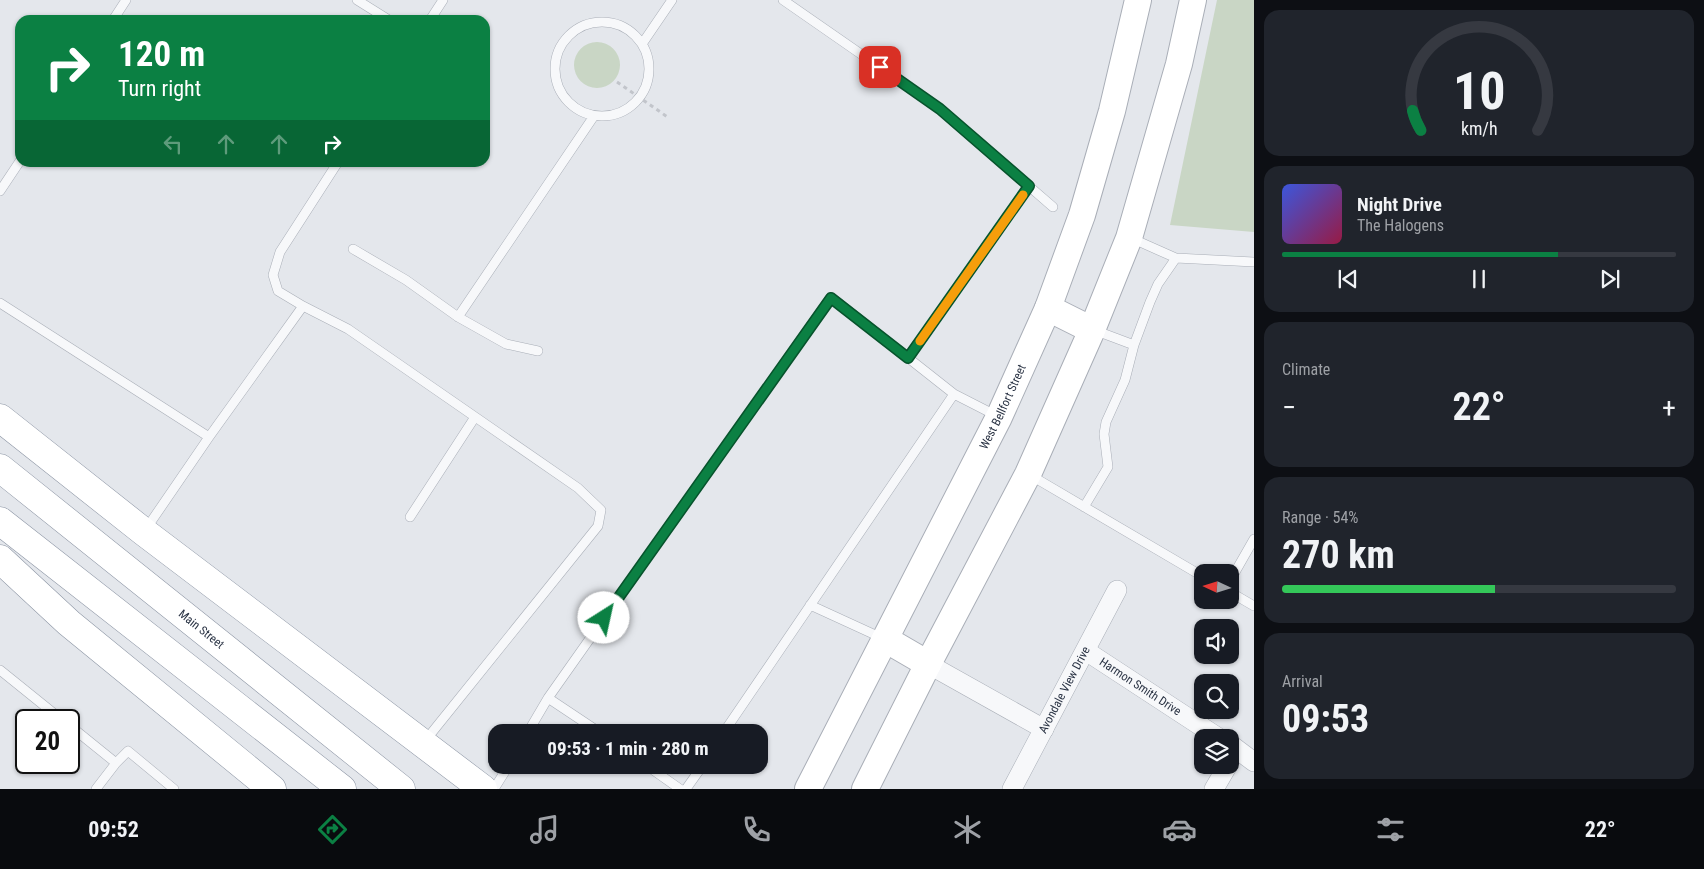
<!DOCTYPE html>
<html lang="en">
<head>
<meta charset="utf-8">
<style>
	:root { --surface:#171b24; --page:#20242c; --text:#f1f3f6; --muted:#9ea1a6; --line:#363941; --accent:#0b8043 }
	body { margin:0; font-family:"Roboto Condensed",sans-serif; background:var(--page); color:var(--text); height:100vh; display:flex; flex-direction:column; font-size:19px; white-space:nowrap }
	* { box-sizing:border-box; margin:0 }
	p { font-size:16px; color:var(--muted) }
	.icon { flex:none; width:28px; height:28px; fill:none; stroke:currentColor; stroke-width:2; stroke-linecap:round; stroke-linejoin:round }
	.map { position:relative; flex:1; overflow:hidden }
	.sheet { display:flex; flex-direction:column; gap:10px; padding:10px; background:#0d0f14; width:450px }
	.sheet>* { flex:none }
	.top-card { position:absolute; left:15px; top:15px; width:475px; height:152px; border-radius:15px; box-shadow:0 1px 4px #0004; background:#0b8043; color:#fff; overflow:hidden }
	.needle { width:32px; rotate:274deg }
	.fabs { position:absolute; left:1194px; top:564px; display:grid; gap:10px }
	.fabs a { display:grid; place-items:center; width:45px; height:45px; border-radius:10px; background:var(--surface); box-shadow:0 1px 4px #0004; font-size:25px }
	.speed { position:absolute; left:15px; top:709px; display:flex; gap:10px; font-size:25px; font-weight:700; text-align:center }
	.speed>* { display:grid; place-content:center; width:65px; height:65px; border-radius:50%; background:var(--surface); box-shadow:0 1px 4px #0004; line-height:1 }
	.speed .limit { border:2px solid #111; border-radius:8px; background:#fff; color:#111 }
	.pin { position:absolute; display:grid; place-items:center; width:42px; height:42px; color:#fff; margin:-21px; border-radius:10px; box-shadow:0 2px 8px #0006 }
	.me { position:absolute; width:55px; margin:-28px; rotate:35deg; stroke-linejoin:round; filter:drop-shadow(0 0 4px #0008) }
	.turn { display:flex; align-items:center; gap:18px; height:105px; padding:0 20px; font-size:22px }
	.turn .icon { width:65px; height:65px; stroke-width:2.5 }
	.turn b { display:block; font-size:35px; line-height:42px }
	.lanes { display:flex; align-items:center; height:48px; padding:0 20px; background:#0003; justify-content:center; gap:25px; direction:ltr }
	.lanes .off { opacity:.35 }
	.big { font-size:38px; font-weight:700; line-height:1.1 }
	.sheet .widget { flex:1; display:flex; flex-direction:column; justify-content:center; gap:8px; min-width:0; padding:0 18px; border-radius:15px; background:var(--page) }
	.sheet .dial { align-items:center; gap:0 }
	.dial svg { height:130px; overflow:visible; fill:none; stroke:var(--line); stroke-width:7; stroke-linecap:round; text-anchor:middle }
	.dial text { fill:var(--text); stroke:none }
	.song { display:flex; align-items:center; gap:15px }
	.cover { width:60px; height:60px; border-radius:8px; background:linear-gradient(135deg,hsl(230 70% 55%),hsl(340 70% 35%)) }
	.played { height:5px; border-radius:2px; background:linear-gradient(90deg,var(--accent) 70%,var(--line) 70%) }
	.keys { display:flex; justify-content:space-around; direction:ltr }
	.heat { display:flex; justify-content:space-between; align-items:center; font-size:28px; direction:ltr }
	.charge { height:8px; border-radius:4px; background:linear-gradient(90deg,#34c759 54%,var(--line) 0) }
	.trip { position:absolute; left:488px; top:724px; width:280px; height:50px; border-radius:15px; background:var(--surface); box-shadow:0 1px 4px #0004; font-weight:700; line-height:50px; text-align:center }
	.dock { display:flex; height:80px; justify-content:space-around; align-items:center; background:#090b0e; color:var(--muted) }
	.dock .icon { width:35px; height:35px }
	.dock .current { color:var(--accent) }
	.dock b { font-size:22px; color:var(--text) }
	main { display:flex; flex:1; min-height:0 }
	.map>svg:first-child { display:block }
	.green { fill:#c9d6c5 }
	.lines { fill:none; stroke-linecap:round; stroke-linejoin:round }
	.service-casing { stroke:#a9aeb7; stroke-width:10 }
	.minor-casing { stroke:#a9aeb7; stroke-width:20 }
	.secondary-casing { stroke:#a9aeb7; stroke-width:28 }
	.trunk-casing { stroke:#8b94a3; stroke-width:29 }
	.path { stroke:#c2c5cb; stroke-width:3; stroke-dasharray:4 4; stroke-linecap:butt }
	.service { stroke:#f7f8fa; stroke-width:9 }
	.minor { stroke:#f7f8fa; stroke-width:19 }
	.secondary { stroke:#fff; stroke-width:26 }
	.trunk { stroke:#fff; stroke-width:28 }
	.route-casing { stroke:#07532c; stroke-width:12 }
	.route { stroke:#0b8043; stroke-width:9 }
	.slow { stroke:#f59e0b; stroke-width:9 }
	.labels { text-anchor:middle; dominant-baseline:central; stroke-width:4; stroke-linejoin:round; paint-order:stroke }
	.street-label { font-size:12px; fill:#2b3445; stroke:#f4f6f9 }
</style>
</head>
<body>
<main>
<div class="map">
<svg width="1254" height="789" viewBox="0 0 1254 789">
	<rect width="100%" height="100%" fill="#e4e7ec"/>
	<!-- green -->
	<path class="green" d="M 1217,0 L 1254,0 L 1254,232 L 1170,225 Z
		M574 65a23 23 0 1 1 46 0a23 23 0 1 1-46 0Z"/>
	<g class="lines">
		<!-- service casing -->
		<g class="service-casing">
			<path id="service" d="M 357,0 L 389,20
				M 783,0 L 940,109 L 1053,207
				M 113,20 L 126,0
				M 430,20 L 443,0
				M555 69a47 47 0 1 1 94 0a47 47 0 1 1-94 0Z
				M 642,44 L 672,0
				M 0,191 L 20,161
				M 1131,238 L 1176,258 L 1254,262
				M 353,249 L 406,280 L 458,317 L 506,344 L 538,351
				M 0,303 L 209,437
				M 303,306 L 278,291 L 273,275 L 280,252 L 338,162
				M 458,317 L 594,116
				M 1094,330 L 1134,345
				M 908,358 L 1029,186
				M 1030,475 L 1202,576
				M 1084,507 L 1108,467 L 1104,434 L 1106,422 L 1125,380 L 1134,345 L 1150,302 L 1158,284 L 1176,258
				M 410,517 L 475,417
				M 146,529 L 209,437 L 303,306 L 348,329 L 578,488 L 601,510 L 598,526 L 425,741
				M 1230,581 L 1254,539
				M 1230,592 L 1254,606
				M 810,605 L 882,638
				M 0,670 L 62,720
				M 548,698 L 599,732
				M 69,725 L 116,763
				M 528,732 L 548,698 L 831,297 L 954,394 L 997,416
				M 724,732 L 954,394
				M 646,765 L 680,789
				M 96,789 L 116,763 L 128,751 L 174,789
				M 494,789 L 509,765
				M 686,789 L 703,765"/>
		</g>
		<!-- minor casing -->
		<g class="minor-casing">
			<g id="minor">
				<path id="s1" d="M 1086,651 L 1219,738"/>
				<path d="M 928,664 L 1044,729"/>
				<path d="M 1230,744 L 1254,762"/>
				<path id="s2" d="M 1012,789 L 1117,590"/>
				<path d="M 1214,789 L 1228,765"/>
			</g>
		</g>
		<!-- secondary casing -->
		<g class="secondary-casing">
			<g id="secondary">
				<path d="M 1048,308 L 1092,330"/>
				<path d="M 885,639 L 928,664"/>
				<path id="s3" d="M 808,789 L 999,417 L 1048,308 L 1082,215 L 1112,111 L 1138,0"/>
				<path d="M 865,789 L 928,664 L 1028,474 L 1092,330 L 1129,238 L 1179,64 L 1193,0"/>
			</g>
		</g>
		<!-- trunk casing -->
		<g class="trunk-casing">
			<g id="trunk">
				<path d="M 0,418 L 144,532 L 483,789"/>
				<path id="s4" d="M 0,468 L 401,789"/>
				<path d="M 0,521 L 342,789"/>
				<path d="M 0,559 L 69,623 L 272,789"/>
			</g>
		</g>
		<!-- path -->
		<path class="path" d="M 617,82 L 669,118"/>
		<!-- service -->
		<use href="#service" class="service"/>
		<!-- minor -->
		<use href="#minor" class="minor"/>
		<!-- secondary -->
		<use href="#secondary" class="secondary"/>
		<!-- trunk -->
		<use href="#trunk" class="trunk"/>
	</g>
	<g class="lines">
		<!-- route casing -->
		<g class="route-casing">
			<path id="route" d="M 604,618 L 831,298 L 908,358 L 1029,186 L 940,109 L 880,67"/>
		</g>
		<!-- route -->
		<use href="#route" class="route"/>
		<!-- slow -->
		<path class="slow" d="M 920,341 L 1023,195"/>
	</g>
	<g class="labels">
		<!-- street labels -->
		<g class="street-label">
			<text stroke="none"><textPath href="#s3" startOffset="429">West Bellfort Street</textPath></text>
			<text stroke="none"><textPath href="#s4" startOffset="258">Main Street</textPath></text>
			<text stroke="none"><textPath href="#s1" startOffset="65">Harmon Smith Drive</textPath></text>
			<text stroke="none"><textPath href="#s2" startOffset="112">Avondale View Drive</textPath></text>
		</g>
	</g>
</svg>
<div class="fabs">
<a><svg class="needle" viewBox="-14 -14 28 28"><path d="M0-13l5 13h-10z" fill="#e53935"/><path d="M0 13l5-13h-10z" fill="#9ea1a6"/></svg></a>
<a><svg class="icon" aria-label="sound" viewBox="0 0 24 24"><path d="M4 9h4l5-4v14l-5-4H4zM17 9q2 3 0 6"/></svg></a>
<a><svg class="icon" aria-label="search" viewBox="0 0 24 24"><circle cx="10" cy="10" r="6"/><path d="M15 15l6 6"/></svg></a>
<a><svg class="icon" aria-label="layers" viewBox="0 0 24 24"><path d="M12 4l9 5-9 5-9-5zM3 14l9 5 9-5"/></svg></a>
</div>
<div class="speed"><div class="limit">20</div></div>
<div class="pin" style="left:880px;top:67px;background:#d93025"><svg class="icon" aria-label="arrive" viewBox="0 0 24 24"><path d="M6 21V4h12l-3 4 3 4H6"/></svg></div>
<svg class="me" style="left:604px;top:618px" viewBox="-20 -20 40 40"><circle r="19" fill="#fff"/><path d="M0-13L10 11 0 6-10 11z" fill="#0b8043"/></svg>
<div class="trip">09:53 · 1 min · 280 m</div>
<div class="top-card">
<div class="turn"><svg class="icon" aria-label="right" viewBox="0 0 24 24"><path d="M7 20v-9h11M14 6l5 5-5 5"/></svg><div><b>120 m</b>Turn right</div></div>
<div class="lanes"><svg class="icon off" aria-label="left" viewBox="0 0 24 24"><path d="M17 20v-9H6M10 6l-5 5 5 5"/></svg><svg class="icon off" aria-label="ahead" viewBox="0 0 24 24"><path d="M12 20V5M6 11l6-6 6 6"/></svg><svg class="icon off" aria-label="ahead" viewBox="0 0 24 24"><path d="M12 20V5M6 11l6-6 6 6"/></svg><svg class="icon" aria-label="right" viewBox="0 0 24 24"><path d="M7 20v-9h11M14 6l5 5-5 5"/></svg></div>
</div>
</div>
<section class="sheet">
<div class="widget dial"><svg viewBox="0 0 100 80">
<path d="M14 69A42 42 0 1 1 86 69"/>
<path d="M14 69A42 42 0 0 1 9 57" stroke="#0b8043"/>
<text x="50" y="56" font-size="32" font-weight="700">10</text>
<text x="50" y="72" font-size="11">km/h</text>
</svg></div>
<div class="widget">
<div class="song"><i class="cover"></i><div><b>Night Drive</b><p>The Halogens</p></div></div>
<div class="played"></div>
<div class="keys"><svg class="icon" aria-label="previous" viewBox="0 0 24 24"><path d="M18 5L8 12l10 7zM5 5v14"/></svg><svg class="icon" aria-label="pause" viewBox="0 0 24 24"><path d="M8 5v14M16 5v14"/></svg><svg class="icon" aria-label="next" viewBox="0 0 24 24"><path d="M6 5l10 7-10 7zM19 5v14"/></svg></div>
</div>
<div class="widget"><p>Climate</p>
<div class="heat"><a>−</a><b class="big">22°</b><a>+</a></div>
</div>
<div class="widget"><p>Range · 54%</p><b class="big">270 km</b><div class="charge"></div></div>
<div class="widget"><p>Arrival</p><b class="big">09:53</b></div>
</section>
</main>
<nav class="dock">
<b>09:52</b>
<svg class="icon current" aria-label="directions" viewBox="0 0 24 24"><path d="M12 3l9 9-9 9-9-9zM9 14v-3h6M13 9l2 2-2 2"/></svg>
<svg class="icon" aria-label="music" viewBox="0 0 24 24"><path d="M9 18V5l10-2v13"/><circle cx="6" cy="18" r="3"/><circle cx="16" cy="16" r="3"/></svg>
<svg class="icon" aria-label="phone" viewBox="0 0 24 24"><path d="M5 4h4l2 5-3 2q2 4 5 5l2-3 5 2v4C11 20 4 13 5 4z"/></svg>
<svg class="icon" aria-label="climate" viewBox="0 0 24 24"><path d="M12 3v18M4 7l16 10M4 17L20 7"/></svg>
<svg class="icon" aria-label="car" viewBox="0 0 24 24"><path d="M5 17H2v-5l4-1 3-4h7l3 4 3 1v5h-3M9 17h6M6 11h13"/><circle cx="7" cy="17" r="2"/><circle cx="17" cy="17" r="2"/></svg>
<svg class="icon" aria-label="filters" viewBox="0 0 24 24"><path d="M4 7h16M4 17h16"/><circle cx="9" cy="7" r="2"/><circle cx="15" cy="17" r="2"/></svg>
<b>22°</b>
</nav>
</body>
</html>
